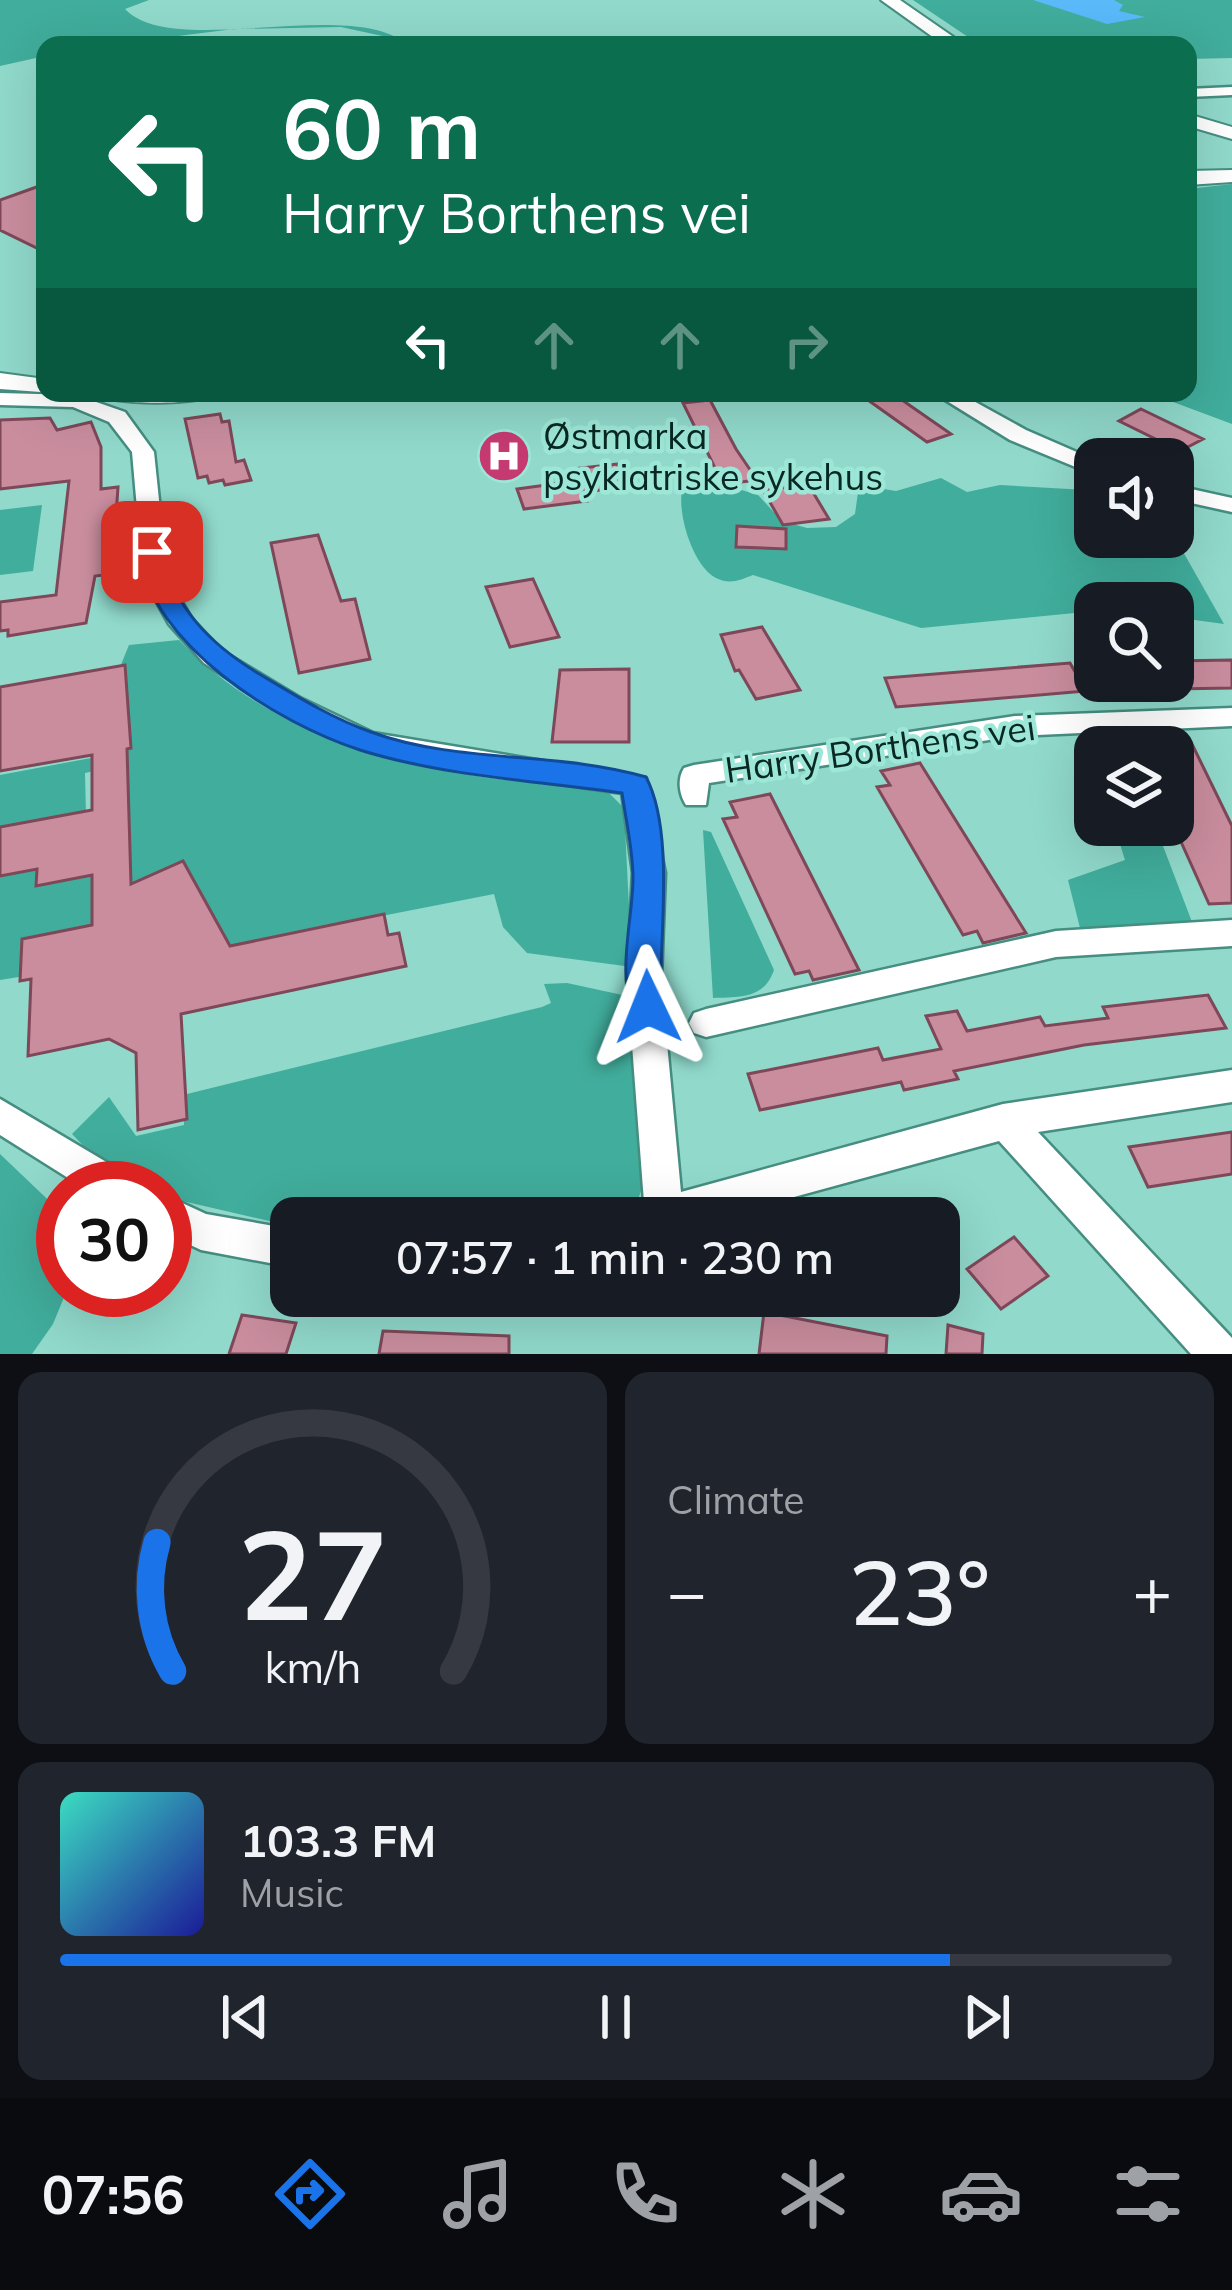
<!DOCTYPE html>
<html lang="en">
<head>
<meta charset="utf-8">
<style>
	:root { --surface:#171b24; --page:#20242c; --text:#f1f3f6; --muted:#9ea1a6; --line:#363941; --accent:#1a73e8 }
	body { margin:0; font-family:Mulish,sans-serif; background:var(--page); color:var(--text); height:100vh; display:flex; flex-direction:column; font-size:45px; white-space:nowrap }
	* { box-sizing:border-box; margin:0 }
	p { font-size:39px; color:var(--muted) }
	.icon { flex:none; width:66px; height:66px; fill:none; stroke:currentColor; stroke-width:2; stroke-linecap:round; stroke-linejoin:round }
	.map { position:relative; height:1354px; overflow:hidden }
	.side { display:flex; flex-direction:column; gap:18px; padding:18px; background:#0d0f14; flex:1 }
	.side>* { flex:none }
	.top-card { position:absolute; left:36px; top:36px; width:1161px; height:366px; border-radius:24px; box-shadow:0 12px 48px #0002; background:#0b6e4f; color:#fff; overflow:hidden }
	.tools { position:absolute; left:1074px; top:438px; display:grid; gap:24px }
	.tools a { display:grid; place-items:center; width:120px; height:120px; border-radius:24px; background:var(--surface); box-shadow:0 12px 48px #0002; font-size:60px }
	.speed { position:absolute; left:36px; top:1161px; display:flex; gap:24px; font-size:60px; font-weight:700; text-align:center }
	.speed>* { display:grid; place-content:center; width:156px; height:156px; border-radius:50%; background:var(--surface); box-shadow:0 12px 48px #0002; line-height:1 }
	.speed .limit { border:18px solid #d22; background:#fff; color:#111 }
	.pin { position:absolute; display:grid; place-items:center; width:102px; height:102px; color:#fff; margin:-51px; border-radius:24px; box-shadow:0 6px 18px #0006 }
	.me { position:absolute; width:132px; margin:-66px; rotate:358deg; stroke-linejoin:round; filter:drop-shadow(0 0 9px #0008) }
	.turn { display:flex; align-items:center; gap:42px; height:252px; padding:0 48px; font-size:54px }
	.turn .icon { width:156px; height:156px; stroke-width:2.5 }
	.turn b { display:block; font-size:84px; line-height:102px }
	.lanes { display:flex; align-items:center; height:114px; padding:0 48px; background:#0003; justify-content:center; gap:60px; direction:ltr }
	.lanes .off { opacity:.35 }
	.big { font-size:90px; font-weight:600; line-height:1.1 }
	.side .card { flex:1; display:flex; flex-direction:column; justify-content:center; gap:18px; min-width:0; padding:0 42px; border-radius:24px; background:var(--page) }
	.side .dial { align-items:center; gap:0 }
	.dial svg { height:312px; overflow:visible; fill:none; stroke:var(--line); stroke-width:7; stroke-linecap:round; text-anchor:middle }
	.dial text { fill:var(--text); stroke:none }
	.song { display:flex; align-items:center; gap:36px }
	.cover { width:144px; height:144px; border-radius:18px; background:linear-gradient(135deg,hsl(170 70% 55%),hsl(240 70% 35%)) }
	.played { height:12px; border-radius:6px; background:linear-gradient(90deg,var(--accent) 80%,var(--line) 80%) }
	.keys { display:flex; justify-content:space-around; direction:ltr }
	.heat { display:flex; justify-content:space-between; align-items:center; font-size:66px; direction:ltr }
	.side .tiles { flex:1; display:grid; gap:18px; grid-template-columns:1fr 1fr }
	.card:last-child { grid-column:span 2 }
	.trip { position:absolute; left:270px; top:1197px; width:690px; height:120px; border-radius:24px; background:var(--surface); box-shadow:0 12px 48px #0002; font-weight:600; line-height:120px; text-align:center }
	.tab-bar { display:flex; height:192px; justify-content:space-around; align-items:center; background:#090b0e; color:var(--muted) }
	.tab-bar .icon { width:84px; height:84px }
	.tab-bar .selected { color:var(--accent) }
	.tab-bar b { font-size:54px; color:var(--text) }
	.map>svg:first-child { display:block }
	.green { fill:#41ad9c }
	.water { fill:#59b9f9 }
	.building { fill:#c98d9e; stroke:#7e4859; stroke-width:3 }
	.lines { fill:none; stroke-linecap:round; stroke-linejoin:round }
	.street-casing { stroke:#458e81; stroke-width:5 }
	.secondary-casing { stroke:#458e81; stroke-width:4 }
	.street { fill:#fff; fill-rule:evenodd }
	.secondary { fill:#fff; fill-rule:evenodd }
	.route { fill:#1a73e8; stroke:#114b97; stroke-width:3 }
	.labels { text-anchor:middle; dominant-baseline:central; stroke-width:9; stroke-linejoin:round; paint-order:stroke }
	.poi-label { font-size:36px; fill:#082823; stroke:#9de7d8; text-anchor:start }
	.street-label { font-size:36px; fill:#082823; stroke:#9de7d8 }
</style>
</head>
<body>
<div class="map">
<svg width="1232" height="1354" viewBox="0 0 1232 1354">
	<rect width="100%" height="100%" fill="#90d9cb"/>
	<!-- green -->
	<path class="green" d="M 0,0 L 149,0 L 125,9 C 171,58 338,0 401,40 L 341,27 L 234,29 L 106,45 L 45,45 L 45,56 L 0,66 Z
		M 913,0 L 1232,0 L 1232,58 L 1188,59 L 1188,45 L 980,45 Z
		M 1232,184 L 1232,424 L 1149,393 L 1188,393 L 1188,189 Z
		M 695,476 L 758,495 L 782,521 L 807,528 L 836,527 L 855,514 L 859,485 L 896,491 L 941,478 L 967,492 L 1000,485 L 1086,490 L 1095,494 L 1095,537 L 1173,534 L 1224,624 L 1173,617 L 1173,603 L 1095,603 L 1095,611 L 921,628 L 753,575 C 740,580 730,585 716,578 C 691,565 673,503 685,480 Z
		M 42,505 L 33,571 L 0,575 L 0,510 Z
		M 179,640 C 290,755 452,780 604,788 L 624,808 L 632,967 L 527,953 L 503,927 L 494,894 L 223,947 L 129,885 L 120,667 L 129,645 Z
		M 107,755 L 108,768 L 85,773 L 86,817 L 0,834 L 0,775 Z
		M 1114,825 L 1155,825 L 1192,922 L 1080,928 L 1068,880 L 1125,860 Z
		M 703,830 L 711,832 L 774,970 C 764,999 740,997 713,998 Z
		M 94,855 L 95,932 L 31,975 L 0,980 L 0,874 Z
		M 567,983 L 627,996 L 640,1011 L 648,1168 L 639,1197 C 558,1234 384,1218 291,1218 L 291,1226 L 165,1197 L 165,1188 L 119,1183 L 72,1134 L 109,1097 L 136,1136 L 184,1125 L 183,1095 L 542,1007 L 551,1003 L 544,984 Z
		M 0,1154 L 63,1214 L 63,1290 L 67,1290 L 53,1324 L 32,1354 L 0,1354 Z"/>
	<!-- water -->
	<path class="water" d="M 1033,0 L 1114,0 L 1123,5 L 1119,11 L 1145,17 L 1107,24 Z"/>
	<!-- building -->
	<path class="building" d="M 45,184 L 45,252 L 0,230 L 0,200 Z
		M 858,393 L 892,393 L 951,434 L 927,442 Z
		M 710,400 L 736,449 L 757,480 L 725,484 L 716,470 L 683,403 Z
		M 1141,409 L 1203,439 L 1180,451 L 1119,421 Z
		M 220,414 L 222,422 L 229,421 L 236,462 L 244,460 L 251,480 L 225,485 L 223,480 L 209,483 L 207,476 L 198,478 L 185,419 Z
		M 50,418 L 57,430 L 91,422 L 101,447 L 101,489 L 118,487 L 112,574 L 95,576 L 86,623 L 8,636 L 8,630 L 0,631 L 0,602 L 56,595 L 69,481 L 0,489 L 0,420 Z
		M 617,464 L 627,487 L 583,492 L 587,501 L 524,509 L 517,489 L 576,481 L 572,469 Z
		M 808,484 L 829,519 L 783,525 L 763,490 Z
		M 737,526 L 786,529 L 786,549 L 736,547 Z
		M 318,535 L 341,601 L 355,599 L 370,659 L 299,673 L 271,543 Z
		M 533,579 L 559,637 L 510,647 L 486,587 Z
		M 762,627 L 800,690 L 756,699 L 739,670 L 735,671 L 721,635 Z
		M 1232,660 L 1232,688 L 1173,689 L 1173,661 Z
		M 1070,663 L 1086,691 L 896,707 L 885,678 Z
		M 125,665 L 131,748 L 127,749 L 131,884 L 183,861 L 230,946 L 384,914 L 388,935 L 399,933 L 406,966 L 181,1014 L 187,1119 L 138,1130 L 136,1053 L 109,1039 L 28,1056 L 31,979 L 20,981 L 22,939 L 92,925 L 92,875 L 36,886 L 37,869 L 0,876 L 0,827 L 92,810 L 92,755 L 0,771 L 0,687 Z
		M 629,669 L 629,742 L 552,742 L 560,670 Z
		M 1191,742 L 1232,826 L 1232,903 L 1209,904 L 1173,824 L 1173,743 Z
		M 920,763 L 1026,933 L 983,943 L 977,931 L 963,935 L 877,787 L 890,785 L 881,771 Z
		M 770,794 L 859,970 L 813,980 L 809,971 L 795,974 L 723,819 L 737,817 L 730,802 Z
		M 1208,995 L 1226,1028 L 1084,1045 L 954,1071 L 958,1079 L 904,1090 L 901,1082 L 760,1110 L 748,1074 L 878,1048 L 883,1060 L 941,1049 L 926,1016 L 957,1011 L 967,1031 L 1040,1017 L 1045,1026 L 1108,1018 L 1103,1007 Z
		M 1232,1132 L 1232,1174 L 1148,1187 L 1129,1147 Z
		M 1014,1237 L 1048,1276 L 1001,1309 L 967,1269 Z
		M 764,1312 L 887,1336 L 886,1354 L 759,1354 Z
		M 242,1315 L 296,1323 L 286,1354 L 229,1354 Z
		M 948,1325 L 983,1334 L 982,1354 L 946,1354 Z
		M 383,1331 L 509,1336 L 509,1354 L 379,1354 Z"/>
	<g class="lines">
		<!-- street casing -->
		<g class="street-casing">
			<path id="street" d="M 1232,87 L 1232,95 L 1188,97 L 1188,89 Z
				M 0,393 L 76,395 L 125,412 L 154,452 L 167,577 L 192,619 L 222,651 L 300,698 L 373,733 L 646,778 L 665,873 L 661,979 L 681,1192 L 1003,1104 L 1232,1070 L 1232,1102 L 1038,1132 L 1232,1338 L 1232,1354 L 1191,1354 L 999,1141 L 717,1218 L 631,1218 L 636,1205 L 644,1202 L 627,979 L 633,873 L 622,793 L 449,768 L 366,751 L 280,712 L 204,663 L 169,624 L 143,577 L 132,452 L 109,422 L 73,407 L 0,405 Z
				M 934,393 L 959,393 L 1026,430 L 1095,460 L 1095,475 L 1010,440 Z
				M 1173,485 L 1232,498 L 1232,512 L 1173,499 Z
				M 1232,708 L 1232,726 L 1015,736 L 709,783 L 706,805 L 686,805 C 679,794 677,779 684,768 L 694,765 L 1015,716 Z
				M 1232,920 L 1232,946 L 1056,957 L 706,1037 L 694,1033 L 689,1023 L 694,1013 L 706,1009 L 1056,931 Z
				M 0,1099 L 130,1176 L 136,1188 L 84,1188 L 0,1135 Z
				M 165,1195 L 206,1214 L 291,1229 L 291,1267 L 201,1250 L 165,1233 Z"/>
		</g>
		<!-- secondary casing -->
		<g class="secondary-casing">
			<path id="secondary" d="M 881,0 L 900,0 L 965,45 L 944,45 Z
				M 1188,114 L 1232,127 L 1232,139 L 1188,126 Z
				M 1232,170 L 1232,182 L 1188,185 L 1188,171 Z
				M 0,373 L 45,379 L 45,393 L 54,393 L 0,389 Z
				M 94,393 L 218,393 C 204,406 108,406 94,393 Z"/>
		</g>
		<!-- street -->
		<use href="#street" class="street"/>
		<!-- secondary -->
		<use href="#secondary" class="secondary"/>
	</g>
	<!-- route -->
	<path class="route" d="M 152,544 L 164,552 C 172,607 211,644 256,672 C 293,694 331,718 371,732 C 458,764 558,751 646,777 C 672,826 662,918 661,972 C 661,988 667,1002 660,1018 L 648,1022 L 636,1018 C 615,977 633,921 633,878 C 633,850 626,821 622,793 C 536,781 443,776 360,750 C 277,723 151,645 139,552 Z"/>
	<!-- icons -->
	<defs>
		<g id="hospital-disc" transform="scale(2.7)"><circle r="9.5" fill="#c53a71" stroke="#9de7d8"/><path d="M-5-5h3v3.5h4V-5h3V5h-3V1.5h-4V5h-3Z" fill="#fff"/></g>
	</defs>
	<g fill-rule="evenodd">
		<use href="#hospital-disc" x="504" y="456"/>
	</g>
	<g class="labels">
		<!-- poi labels -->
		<g class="poi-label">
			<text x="543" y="435">Østmarka<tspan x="543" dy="41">psykiatriske sykehus</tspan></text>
		</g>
		<!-- street labels -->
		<g class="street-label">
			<text transform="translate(880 748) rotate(-8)">Harry Borthens vei</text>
		</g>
	</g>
</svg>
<div class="tools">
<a><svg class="icon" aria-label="sound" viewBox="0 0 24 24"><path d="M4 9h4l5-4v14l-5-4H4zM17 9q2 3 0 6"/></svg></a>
<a><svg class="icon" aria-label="search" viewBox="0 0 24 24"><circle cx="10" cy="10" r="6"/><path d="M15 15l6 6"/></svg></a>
<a><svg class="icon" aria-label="layers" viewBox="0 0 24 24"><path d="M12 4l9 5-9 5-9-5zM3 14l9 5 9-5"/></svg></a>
</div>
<div class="speed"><div class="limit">30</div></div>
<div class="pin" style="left:152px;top:552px;background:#d93025"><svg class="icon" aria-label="arrive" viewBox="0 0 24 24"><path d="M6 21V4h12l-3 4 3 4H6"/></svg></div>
<svg class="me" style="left:648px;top:1007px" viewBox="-20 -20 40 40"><path d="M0-17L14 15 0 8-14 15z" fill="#1a73e8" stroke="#fff" stroke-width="4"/></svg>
<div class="trip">07:57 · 1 min · 230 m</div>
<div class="top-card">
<div class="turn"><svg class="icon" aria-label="left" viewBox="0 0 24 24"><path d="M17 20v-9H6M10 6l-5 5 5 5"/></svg><div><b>60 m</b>Harry Borthens vei</div></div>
<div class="lanes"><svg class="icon" aria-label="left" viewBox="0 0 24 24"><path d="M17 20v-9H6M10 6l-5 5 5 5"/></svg><svg class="icon off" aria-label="ahead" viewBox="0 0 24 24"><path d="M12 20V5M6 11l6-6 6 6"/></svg><svg class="icon off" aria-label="ahead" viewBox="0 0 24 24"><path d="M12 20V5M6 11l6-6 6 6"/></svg><svg class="icon off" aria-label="right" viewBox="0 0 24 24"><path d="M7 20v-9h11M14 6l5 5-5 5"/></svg></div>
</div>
</div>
<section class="side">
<div class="tiles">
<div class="card dial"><svg viewBox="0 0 100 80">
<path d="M14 69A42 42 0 1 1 86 69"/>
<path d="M14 69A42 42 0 0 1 10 36" stroke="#1a73e8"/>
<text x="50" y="56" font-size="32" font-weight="700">27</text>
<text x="50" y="72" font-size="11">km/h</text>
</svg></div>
<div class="card"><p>Climate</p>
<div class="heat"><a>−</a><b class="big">23°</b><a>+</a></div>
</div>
<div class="card">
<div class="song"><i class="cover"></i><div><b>103.3 FM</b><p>Music</p></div></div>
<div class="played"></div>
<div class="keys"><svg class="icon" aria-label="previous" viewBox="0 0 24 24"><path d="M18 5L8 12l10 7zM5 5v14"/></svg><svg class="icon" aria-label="pause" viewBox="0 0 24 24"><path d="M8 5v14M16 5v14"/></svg><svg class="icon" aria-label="next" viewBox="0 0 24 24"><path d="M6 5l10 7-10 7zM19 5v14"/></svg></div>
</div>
</div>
</section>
<nav class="tab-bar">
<b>07:56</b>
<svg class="icon selected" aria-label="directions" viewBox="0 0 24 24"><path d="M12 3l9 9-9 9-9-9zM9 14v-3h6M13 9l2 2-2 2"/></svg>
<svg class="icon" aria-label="music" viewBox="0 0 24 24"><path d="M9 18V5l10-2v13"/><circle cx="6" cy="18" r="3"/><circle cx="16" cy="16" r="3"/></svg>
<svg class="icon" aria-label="phone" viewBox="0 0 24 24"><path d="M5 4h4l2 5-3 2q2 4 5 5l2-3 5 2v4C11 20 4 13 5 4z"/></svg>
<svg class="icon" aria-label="climate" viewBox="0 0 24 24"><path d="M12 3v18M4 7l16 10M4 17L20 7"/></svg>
<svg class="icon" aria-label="car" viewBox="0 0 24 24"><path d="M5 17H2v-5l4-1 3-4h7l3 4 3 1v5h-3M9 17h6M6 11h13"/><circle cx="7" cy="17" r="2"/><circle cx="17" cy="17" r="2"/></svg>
<svg class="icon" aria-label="filters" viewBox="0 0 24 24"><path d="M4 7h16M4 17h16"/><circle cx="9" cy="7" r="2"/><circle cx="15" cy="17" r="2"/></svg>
</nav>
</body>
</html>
